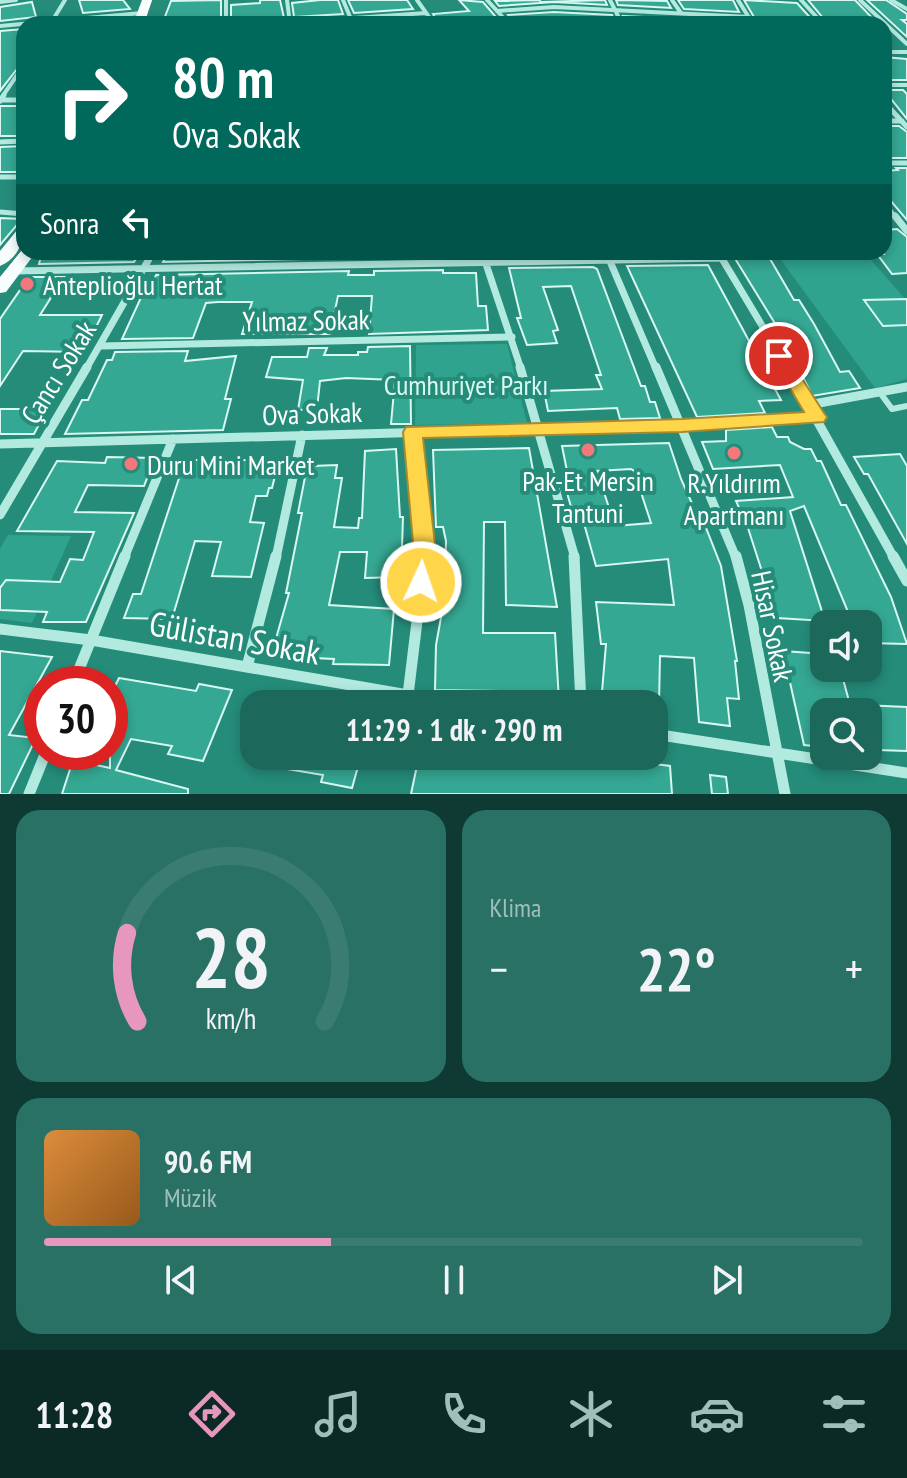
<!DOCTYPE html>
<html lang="tr">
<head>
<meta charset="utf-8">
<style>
	:root { --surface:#1c695c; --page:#297165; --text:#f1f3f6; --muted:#a0bfbb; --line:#3a7c72; --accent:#e797bd }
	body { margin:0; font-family:"PT Sans Narrow",sans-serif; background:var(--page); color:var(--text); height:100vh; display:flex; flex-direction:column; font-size:30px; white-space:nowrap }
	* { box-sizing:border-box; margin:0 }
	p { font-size:26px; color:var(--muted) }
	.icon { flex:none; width:44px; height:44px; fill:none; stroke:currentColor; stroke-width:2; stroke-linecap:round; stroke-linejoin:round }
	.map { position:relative; height:794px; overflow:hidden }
	.details { display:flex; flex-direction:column; gap:16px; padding:16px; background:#0f3a33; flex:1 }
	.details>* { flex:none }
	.top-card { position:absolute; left:16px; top:16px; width:876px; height:244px; border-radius:24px; box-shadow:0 4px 12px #0003; background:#00695c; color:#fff; overflow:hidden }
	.controls { position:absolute; left:810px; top:610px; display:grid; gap:16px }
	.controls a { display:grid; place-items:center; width:72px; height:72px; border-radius:16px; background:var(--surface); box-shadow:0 4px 12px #0003; font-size:40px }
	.speed { position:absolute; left:24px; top:666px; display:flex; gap:16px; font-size:40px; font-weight:700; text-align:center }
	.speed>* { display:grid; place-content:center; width:104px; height:104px; border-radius:50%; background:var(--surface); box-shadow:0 4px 12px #0003; line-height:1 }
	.speed .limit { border:12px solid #d22; background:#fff; color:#111 }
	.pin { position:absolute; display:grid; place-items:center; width:68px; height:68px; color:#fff; margin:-34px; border:4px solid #fff; border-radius:50%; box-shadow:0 2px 8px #0007 }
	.me { position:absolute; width:88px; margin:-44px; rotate:3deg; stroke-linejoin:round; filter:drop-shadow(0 0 6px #0008) }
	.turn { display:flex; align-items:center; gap:28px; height:168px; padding:0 24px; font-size:36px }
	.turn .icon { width:104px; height:104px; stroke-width:2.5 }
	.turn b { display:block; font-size:56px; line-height:68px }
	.then { display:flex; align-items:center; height:76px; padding:0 24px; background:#0003; gap:16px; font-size:30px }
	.big { font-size:60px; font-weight:700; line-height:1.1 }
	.details .tile { flex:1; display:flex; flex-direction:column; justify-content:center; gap:12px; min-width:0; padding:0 28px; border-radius:24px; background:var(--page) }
	.details .dial { align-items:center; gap:0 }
	.dial svg { height:208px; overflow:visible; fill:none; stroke:var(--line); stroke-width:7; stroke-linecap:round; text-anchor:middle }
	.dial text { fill:var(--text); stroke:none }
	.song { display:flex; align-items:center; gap:24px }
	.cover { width:96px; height:96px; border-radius:12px; background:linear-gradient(135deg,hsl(30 70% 55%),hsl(30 70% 35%)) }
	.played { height:8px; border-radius:4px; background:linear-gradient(90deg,var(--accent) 35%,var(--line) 35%) }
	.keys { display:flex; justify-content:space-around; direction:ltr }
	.heat { display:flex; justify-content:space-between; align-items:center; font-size:44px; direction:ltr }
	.details .tiles { flex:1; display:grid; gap:16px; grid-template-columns:1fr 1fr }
	.tile:last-child { grid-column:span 2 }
	.trip { position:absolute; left:240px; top:690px; width:428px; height:80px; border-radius:24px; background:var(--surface); box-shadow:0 4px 12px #0003; font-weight:700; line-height:80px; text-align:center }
	.tab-bar { display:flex; height:128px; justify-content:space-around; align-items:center; background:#0b2a25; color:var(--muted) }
	.tab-bar .icon { width:56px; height:56px }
	.tab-bar .current { color:var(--accent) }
	.tab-bar b { font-size:36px; color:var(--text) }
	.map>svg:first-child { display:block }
	.green { fill:#2fa38e }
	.building { fill:#35a893; stroke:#d8f8f2; stroke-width:2; fill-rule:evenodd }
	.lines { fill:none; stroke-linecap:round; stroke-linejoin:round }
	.service { stroke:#b3eae0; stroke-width:6 }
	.minor-far4 { stroke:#b3eae0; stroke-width:4 }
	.minor-far3 { stroke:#b3eae0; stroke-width:5 }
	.minor-far2 { stroke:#b3eae0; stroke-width:7 }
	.minor-far1 { stroke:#b3eae0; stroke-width:9 }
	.minor { stroke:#b3eae0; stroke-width:11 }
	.primary { fill:#f7fefd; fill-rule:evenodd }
	.tram { stroke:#fff; stroke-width:2 }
	.route { fill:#ffd54a; stroke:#a68a30; stroke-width:2 }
	.poi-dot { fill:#f4777b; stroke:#258c7a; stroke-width:3 }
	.labels { text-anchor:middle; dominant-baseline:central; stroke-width:8; stroke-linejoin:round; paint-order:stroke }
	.poi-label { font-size:28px; fill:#fff; stroke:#258c7a; text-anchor:start }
	.street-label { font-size:28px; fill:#fff; stroke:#258c7a }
	.park-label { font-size:28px; fill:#d8f8f2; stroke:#258c7a }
	.near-street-label { font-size:34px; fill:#fff; stroke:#258c7a }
</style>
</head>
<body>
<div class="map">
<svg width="907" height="794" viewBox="0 0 907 794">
	<rect width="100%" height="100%" fill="#258c7a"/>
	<!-- green -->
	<path class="green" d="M 775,252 L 864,252 L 907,301 L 907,379 L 875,388 Z
		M 507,344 L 527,423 L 415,425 L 416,345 Z
		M 8,535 L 71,536 L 32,623 L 0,619 L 0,549 Z"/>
	<!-- building -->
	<path class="building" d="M 79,0 L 123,0 L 130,9 L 83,13 Z
		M 221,0 L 221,24 L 163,22 L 171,1 Z
		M 260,0 L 280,0 L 284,18 L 231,24 L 231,5 L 260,3 Z
		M 320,0 L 338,0 L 343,14 L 294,17 L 292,3 Z
		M 348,0 L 407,0 L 413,9 L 354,13 Z
		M 459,0 L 483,2 L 502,24 L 439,24 L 433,14 L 469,11 Z
		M 539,0 L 541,2 L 605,0 L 607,5 L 554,2 L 499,6 L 495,1 Z
		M 616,0 L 667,1 L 671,8 L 618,5 Z
		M 678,0 L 733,0 L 739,12 L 684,9 Z
		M 744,0 L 797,3 L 816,24 L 758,24 Z
		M 808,0 L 855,0 L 878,24 L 828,24 Z
		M 867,0 L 886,0 L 907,14 L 907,20 L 902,20 L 907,24 L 907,37 Z
		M 32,2 L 36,17 L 0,21 L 0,7 Z
		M 554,12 L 612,15 L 616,24 L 514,24 L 508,15 Z
		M 623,16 L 746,22 L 747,24 L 627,24 Z
		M 24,29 L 24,60 L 0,91 L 0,31 Z
		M 884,57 L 907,59 L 907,80 L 884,80 Z
		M 884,90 L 903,90 L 907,94 L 907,119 Z
		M 0,106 L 24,106 L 24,136 L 0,136 Z
		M 884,126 L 899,126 L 907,132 L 907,158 L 887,158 L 884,154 Z
		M 24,146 L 24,172 L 0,172 L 0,147 Z
		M 896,168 L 907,168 L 907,220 L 884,193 L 884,171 L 898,170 Z
		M 0,218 L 22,219 L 0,245 Z
		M 897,229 L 907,237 L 907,273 L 892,274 L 877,254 L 884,254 L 884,230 Z
		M 42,252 L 140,252 L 134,262 L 39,264 Z
		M 168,252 L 351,252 L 350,258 L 163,262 Z
		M 376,252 L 443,252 L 443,257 L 376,258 Z
		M 731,252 L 766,252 L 794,300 L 799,300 L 814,324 L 840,372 L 849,371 L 860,388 L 812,396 L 787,343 Z
		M 708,265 L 781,400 L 759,401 L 765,413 L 697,417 L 627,266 Z
		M 593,267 L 597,269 L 641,386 L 645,386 L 650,402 L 655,402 L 660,418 L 620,419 L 617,408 L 548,411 L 544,391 L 602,389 L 596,375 L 601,375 L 571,286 L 543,287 L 558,330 L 553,331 L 557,343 L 527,345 L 517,318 L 521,318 L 509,268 Z
		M 443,270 L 443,273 L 476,273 L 478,306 L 486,306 L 488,330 L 369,334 L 372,296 L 338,296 L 330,334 L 242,334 L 252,302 L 218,302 L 206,303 L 193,338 L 122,339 L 149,280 L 154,280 L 156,275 L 349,271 L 348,275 L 374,275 L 374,271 Z
		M 29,277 L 64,277 L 40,315 L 102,315 L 84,352 L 23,351 L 0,386 L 0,319 Z
		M 907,299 L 907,325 L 883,326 L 864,300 Z
		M 410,346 L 411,424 L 391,424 L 395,380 L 346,378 L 320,381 L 317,409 L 298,410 L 303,380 L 266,377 L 272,357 L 307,357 L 309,348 L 327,348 L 324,355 L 358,355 L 358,352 L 367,352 L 368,347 Z
		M 188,351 L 185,361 L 236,356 L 225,399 L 231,399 L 223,430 L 65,434 L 82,400 L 88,400 L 107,360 L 112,360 L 115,352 Z
		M 0,409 L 47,409 L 34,434 L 0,434 Z
		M 772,427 L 777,437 L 788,437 L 790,442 L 804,449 L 811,449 L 817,461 L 821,461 L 841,505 L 846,505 L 891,597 L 907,644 L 868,643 L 868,624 L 853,624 L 804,506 L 790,511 L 825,621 L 777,618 L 748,528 L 736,501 L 793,497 L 787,482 L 780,465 L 713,469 L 702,442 L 726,441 L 726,430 Z
		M 669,443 L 681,479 L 695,510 L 699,510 L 721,566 L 737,661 L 735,661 L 739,699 L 727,698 L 730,726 L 699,722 L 694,658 L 660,656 L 659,704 L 601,704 L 606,644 L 601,644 L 596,602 L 674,605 L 668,559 L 596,566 L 579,506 L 571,507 L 564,482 L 569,481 L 562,446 ZM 631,469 L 634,471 L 651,523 L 615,526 L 597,471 Z
		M 529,448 L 557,607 L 506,605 L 505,522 L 484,522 L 483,633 L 555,633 L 559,701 L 501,699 L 501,691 L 435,690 L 436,645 L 444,601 L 446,541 L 443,527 L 436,527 L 433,450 Z
		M 396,449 L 400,517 L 403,517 L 401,577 L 365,578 L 367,552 L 340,552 L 329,605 L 394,609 L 389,665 L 333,664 L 334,659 L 271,656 L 289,593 L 286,593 L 302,513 L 298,513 L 305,477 L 310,477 L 312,466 L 337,465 L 335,478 L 342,478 L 334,527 L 358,528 L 359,518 L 362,518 L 365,451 Z
		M 900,454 L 907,466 L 907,544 L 868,474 L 864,474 L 854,457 Z
		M 107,457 L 155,458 L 144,486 L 88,485 L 75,512 L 134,513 L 86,622 L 43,622 L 47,612 L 0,610 L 0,588 L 6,580 L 60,582 L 70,559 L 83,560 L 94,532 L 17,531 L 57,461 L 105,463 Z
		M 185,460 L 279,460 L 272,488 L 269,488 L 267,496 L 256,496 L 250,522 L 264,523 L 251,577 L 212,576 L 221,542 L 195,541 L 172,619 L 124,618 L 133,594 L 141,594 Z
		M 0,651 L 52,657 L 9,735 L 36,738 L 9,794 L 0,794 Z
		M 783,651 L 824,654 L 824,668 L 840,668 L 852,712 L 824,712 L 824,747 L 804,745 Z
		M 119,678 L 196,691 L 199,684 L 232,690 L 203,761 L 168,754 L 172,746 L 131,739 L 116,770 L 188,789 L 188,794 L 62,794 L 73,760 L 110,768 L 110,696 Z
		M 862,705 L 907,707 L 907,751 L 878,750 L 868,722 L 868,712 L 865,712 Z
		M 278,756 L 361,756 L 352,788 L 321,782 L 323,775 L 275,767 Z
		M 419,756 L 574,756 L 647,767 L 647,763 L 670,766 L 672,794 L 411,794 Z
		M 710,775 L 726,777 L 728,794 L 712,794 Z"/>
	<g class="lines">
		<!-- service -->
		<path class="service" d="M 881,394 L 892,409 L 907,406"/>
		<!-- minor-far4 -->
		<path class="minor-far4" d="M 226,0 L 226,24
			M 287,0 L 290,24
			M 343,0 L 353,24
			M 417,0 L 434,24
			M 487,0 L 509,24
			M 610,0 L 622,24
			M 672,0 L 681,13
			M 738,0 L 753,24
			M 801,0 L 823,24
			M 860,0 L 907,44
			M 891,0 L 907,9
			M 0,2 L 16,0
			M 497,11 L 554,7 L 749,17
			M 51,23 L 65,0
			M 268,24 L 426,13
			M 0,26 L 142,13
			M 884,52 L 907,52
			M 884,85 L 907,85
			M 2,97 L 24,65"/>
		<!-- minor-far3 -->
		<path class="minor-far3" d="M 0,100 L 24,100
			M 0,101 L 4,95
			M 884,102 L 907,127
			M 884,121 L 902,121
			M 0,142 L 24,141
			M 884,163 L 907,163
			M 0,177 L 24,177
			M 884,203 L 896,218
			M 0,212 L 24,214"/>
		<!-- minor-far2 -->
		<path class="minor-far2" d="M 895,216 L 907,231
			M 482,252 L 521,369
			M 606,252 L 656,369
			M 718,252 L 788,369
			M 14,271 L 721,258
			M 102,346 L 512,337
			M 86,369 L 153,252"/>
		<!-- minor-far1 -->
		<path class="minor-far1" d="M 520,367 L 575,558
			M 656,367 L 736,558
			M 787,367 L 894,558
			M 808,405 L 907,387
			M 412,432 L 424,558
			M 0,444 L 682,425 L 817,417
			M 0,515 L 87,367
			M 124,558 L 173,439
			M 276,558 L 302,435"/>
		<!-- minor -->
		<path class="minor" d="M 574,556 L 581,704
			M 736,556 L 749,605 L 785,794
			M 893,556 L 907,581
			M 0,629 L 91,640 L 460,704
			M 247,667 L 276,556
			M 73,684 L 125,556
			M 408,695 L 425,556
			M 654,734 L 907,773
			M 29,794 L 46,752"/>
		<!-- primary -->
		<path class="primary" d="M 142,0 L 152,0 L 143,24 L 133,24 Z
			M 24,227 C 24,243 16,260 0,266 L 0,251 L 18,229 Z
			M 24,248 L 24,252 L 36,252 L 6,292 L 0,293 L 0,277 Z"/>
		<!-- tram -->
		<path class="tram" d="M 143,24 L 151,0
			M 0,279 L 24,249"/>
	</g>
	<!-- route -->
	<path class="route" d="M 779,350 L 785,352 L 824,413 L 827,417 L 824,422 L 682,432 L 423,438 L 436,553 L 429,588 L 421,591 L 413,588 L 410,582 L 414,553 L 403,432 L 406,427 L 682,419 L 804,412 L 771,356 Z"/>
	<!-- markers -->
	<g class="poi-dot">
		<circle cx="27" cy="284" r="8"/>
		<circle cx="588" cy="450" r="8"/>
		<circle cx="734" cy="453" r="8"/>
		<circle cx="131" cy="464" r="8"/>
	</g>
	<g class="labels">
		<!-- poi labels -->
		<g class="poi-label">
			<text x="43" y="284">Anteplioğlu Hertat</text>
			<text x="147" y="464">Duru Mini Market</text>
			<text x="588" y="480" text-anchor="middle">Pak-Et Mersin<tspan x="588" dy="32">Tantuni</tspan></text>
			<text x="734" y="482" text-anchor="middle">R.Yıldırım<tspan x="734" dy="32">Apartmanı</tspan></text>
		</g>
		<!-- street labels -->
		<g class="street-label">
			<text transform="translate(306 320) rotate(-1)">Yılmaz Sokak</text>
			<text transform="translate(58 372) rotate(-58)">Çancı Sokak</text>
			<text transform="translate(312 413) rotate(-2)">Ova Sokak</text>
			<text transform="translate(773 626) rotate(78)">Hisar Sokak</text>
		</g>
		<!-- park labels -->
		<g class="park-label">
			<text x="466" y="384">Cumhuriyet Parkı</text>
		</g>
		<!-- near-street labels -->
		<g class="near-street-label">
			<text transform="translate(235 637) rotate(10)">Gülistan Sokak</text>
		</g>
	</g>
</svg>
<div class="controls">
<a><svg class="icon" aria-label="sound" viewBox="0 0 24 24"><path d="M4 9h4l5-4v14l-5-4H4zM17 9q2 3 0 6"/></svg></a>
<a><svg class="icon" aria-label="search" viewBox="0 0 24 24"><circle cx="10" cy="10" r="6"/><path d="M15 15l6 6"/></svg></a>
</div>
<div class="speed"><div class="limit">30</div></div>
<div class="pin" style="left:779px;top:356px;background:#d93025"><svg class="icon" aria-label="arrive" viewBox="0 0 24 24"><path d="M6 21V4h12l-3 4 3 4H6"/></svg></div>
<svg class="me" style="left:421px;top:582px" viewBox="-20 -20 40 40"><circle r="17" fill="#ffd54a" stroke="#fff" stroke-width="3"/><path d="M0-11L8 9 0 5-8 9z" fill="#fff"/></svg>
<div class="trip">11:29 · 1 dk · 290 m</div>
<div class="top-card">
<div class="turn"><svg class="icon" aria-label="right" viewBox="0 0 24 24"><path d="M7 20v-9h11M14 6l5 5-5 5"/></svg><div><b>80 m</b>Ova Sokak</div></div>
<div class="then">Sonra<svg class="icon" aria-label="left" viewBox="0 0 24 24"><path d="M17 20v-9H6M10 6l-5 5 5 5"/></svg></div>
</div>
</div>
<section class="details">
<div class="tiles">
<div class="tile dial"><svg viewBox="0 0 100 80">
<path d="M14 69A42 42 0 1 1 86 69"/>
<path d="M14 69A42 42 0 0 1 10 35" stroke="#e797bd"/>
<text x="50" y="56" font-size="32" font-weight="700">28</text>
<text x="50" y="72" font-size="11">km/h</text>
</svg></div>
<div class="tile"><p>Klima</p>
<div class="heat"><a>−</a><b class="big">22°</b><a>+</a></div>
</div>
<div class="tile">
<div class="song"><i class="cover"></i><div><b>90.6 FM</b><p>Müzik</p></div></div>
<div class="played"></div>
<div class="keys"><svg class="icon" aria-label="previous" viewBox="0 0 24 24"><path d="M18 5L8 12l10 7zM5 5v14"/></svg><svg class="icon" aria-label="pause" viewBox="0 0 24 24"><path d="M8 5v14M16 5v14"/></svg><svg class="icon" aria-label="next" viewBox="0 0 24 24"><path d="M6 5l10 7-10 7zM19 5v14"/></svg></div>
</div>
</div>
</section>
<nav class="tab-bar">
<b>11:28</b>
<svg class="icon current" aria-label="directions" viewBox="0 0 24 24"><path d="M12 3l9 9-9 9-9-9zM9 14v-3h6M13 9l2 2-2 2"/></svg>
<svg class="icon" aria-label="music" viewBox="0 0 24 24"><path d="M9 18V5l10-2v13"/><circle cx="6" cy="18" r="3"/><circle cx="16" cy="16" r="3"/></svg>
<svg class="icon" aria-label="phone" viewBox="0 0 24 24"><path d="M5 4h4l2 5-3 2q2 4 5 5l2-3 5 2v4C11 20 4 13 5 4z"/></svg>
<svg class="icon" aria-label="climate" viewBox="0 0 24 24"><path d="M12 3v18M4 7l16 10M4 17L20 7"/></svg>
<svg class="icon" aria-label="car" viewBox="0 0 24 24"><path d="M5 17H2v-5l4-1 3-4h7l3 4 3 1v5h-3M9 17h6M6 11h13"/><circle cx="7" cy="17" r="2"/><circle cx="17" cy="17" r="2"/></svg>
<svg class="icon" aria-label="filters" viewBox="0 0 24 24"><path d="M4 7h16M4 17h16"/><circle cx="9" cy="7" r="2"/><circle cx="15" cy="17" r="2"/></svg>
</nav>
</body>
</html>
